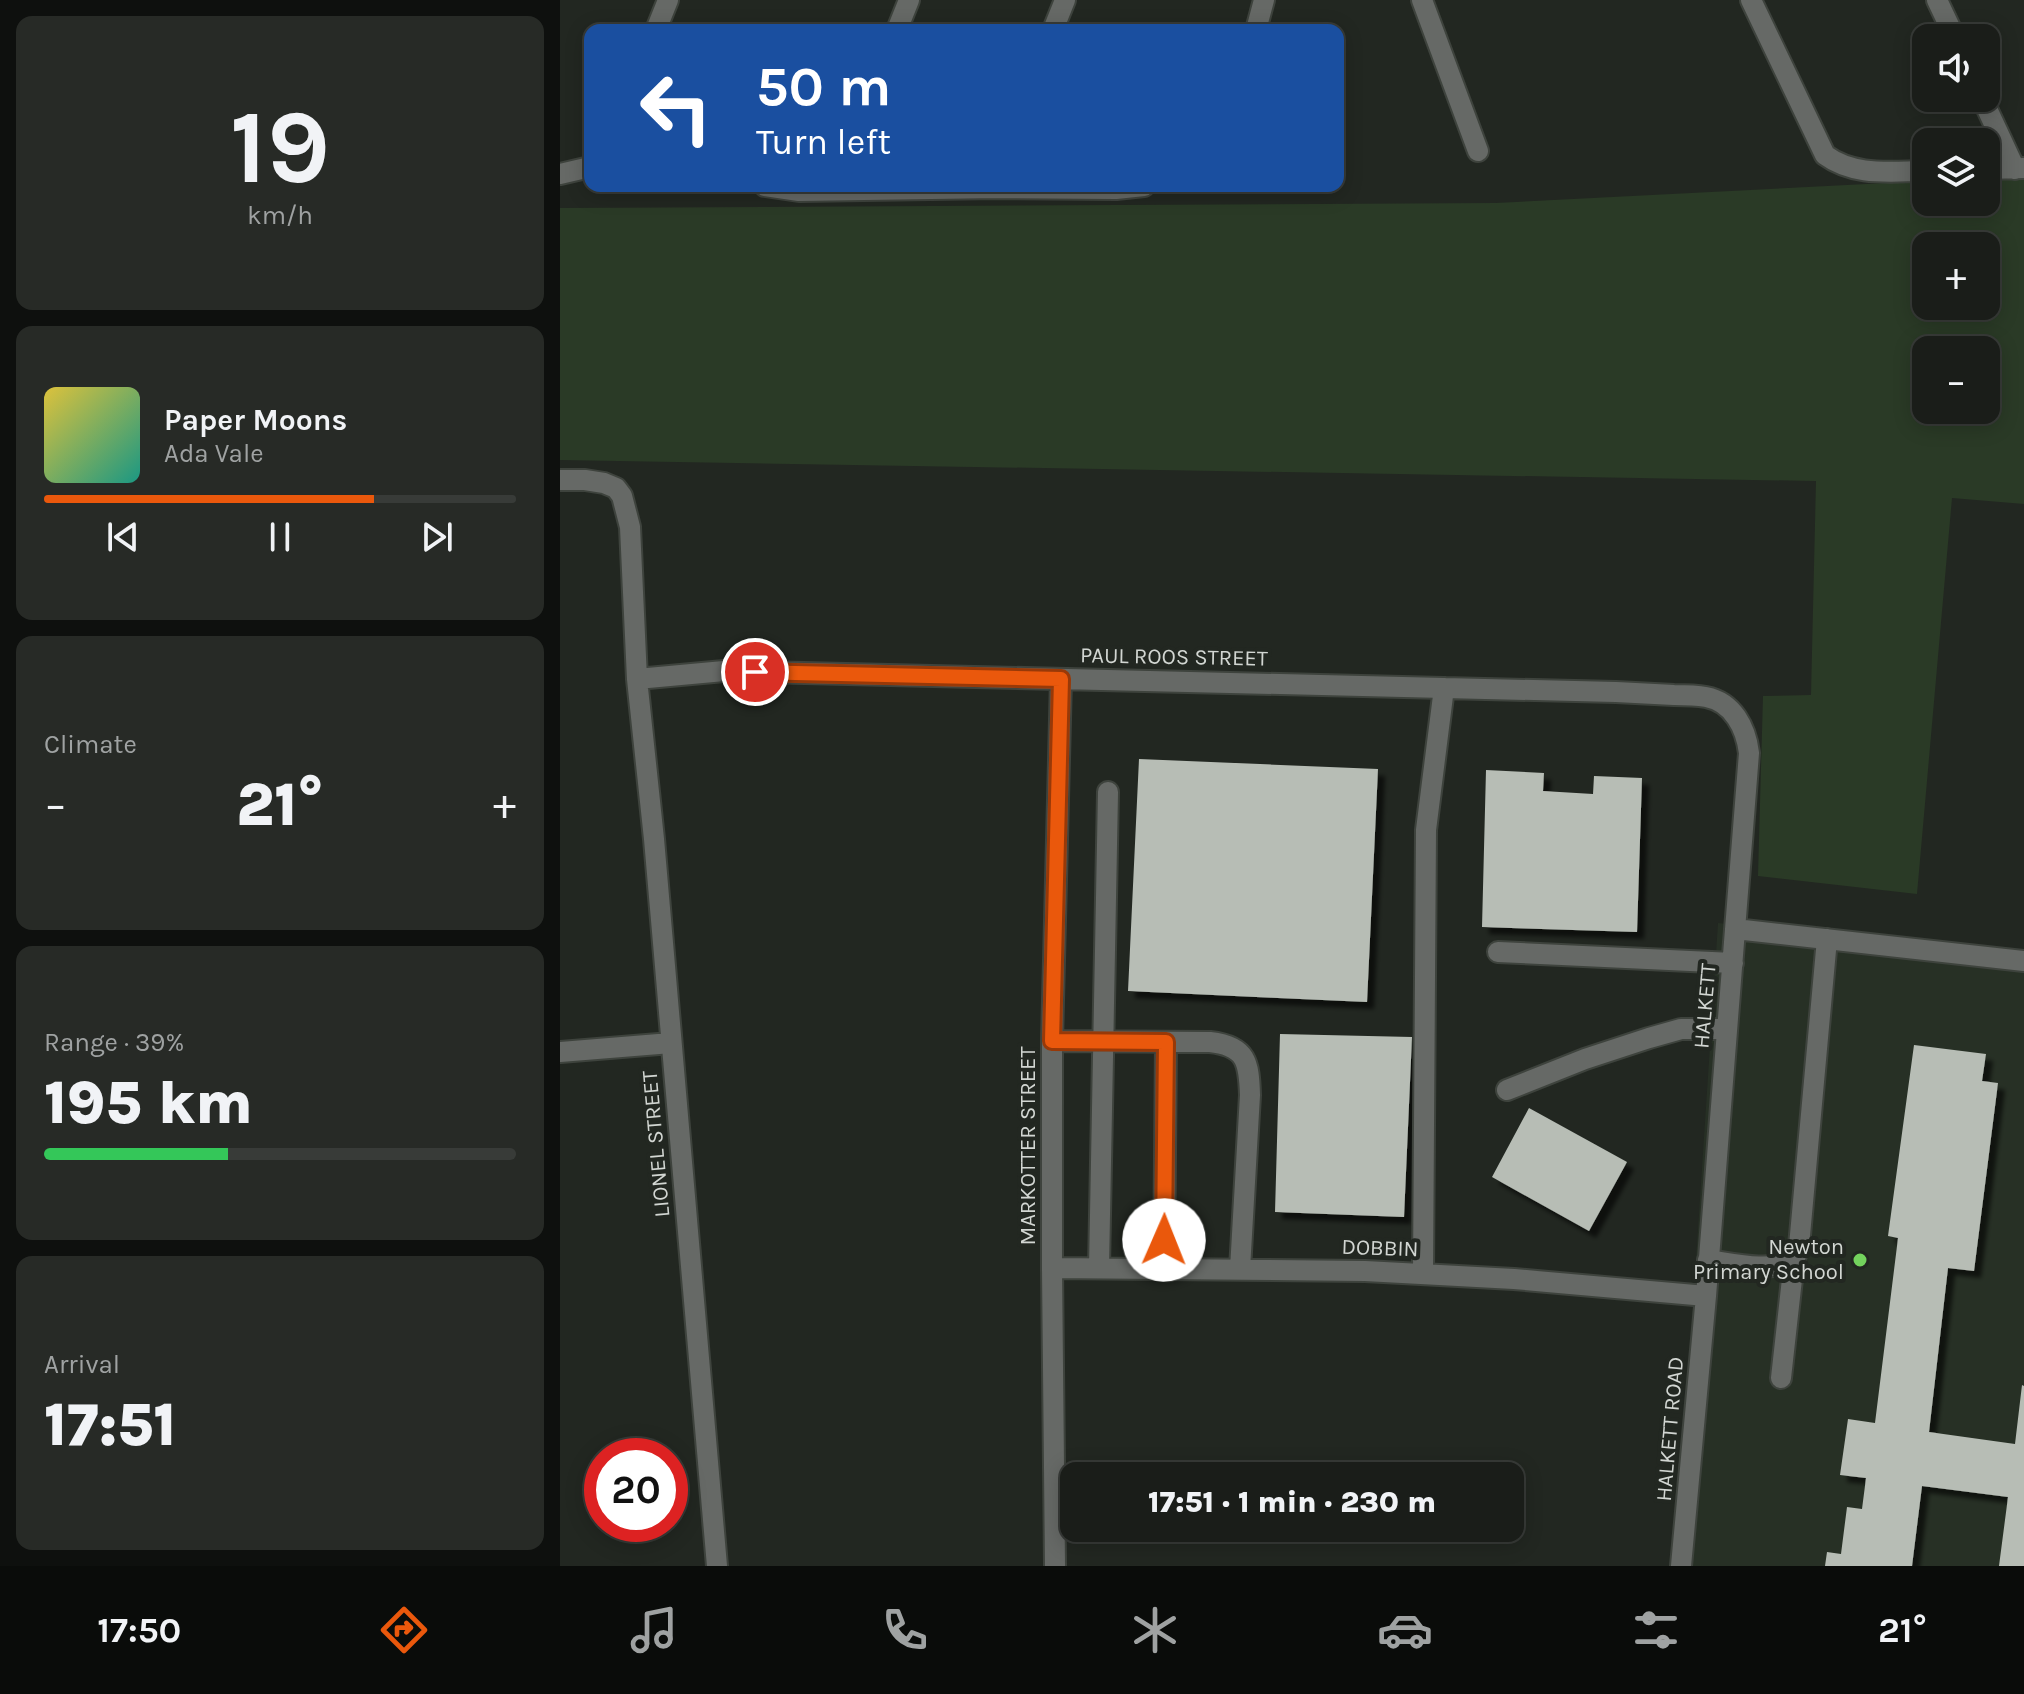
<!DOCTYPE html>
<html lang="en">
<head>
<meta charset="utf-8">
<style>
	:root { --surface:#1a1d19; --page:#272a26; --text:#f1f3f6; --muted:#9fa2a2; --line:#383b38; --accent:#ea580c }
	body { margin:0; font-family:Karla,sans-serif; background:var(--page); color:var(--text); height:100vh; display:flex; flex-direction:column; font-size:30px; white-space:nowrap }
	* { box-sizing:border-box; margin:0 }
	p { font-size:26px; color:var(--muted) }
	.icon { flex:none; width:44px; height:44px; fill:none; stroke:currentColor; stroke-width:2; stroke-linecap:round; stroke-linejoin:round }
	.map { position:relative; flex:1; overflow:hidden }
	.side { display:flex; flex-direction:column; gap:16px; padding:16px; background:#0e100e; width:560px }
	.side>* { flex:none }
	.hud { position:absolute; left:24px; top:24px; width:760px; height:168px; border-radius:16px; box-shadow:0 4px 20px #0003,0 0 0 2px var(--line); background:#1a4fa0; color:#fff; overflow:hidden }
	.buttons { position:absolute; left:1352px; top:24px; display:grid; gap:16px }
	.buttons a { display:grid; place-items:center; width:88px; height:88px; border-radius:16px; background:var(--surface); box-shadow:0 4px 20px #0003,0 0 0 2px var(--line); font-size:40px }
	.speed { position:absolute; left:24px; top:1438px; display:flex; gap:16px; font-size:40px; font-weight:700; text-align:center }
	.speed>* { display:grid; place-content:center; width:104px; height:104px; border-radius:50%; background:var(--surface); box-shadow:0 4px 20px #0003,0 0 0 2px var(--line); line-height:1 }
	.speed .limit { border:12px solid #d22; background:#fff; color:#111 }
	.pin { position:absolute; display:grid; place-items:center; width:68px; height:68px; color:#fff; margin:-34px; border:4px solid #fff; border-radius:50%; box-shadow:0 2px 8px #0007 }
	.me { position:absolute; width:88px; margin:-44px; rotate:1deg; stroke-linejoin:round; filter:drop-shadow(0 0 6px #0008) }
	.turn { display:flex; align-items:center; gap:28px; height:168px; padding:0 40px; font-size:36px }
	.turn .icon { width:104px; height:104px; stroke-width:2.5 }
	.turn b { display:block; font-size:56px; line-height:68px }
	.big { font-size:60px; font-weight:800; line-height:1.1 }
	.side .tile { flex:1; display:flex; flex-direction:column; justify-content:center; gap:12px; min-width:0; padding:0 28px; border-radius:16px; background:var(--page) }
	.side .dial { align-items:center; gap:0 }
	.dial b { font-size:104px; line-height:1 }
	.song { display:flex; align-items:center; gap:24px }
	.cover { width:96px; height:96px; border-radius:12px; background:linear-gradient(135deg,hsl(50 70% 55%),hsl(170 70% 35%)) }
	.played { height:8px; border-radius:4px; background:linear-gradient(90deg,var(--accent) 70%,var(--line) 70%) }
	.keys { display:flex; justify-content:space-around; direction:ltr }
	.heat { display:flex; justify-content:space-between; align-items:center; font-size:44px; direction:ltr }
	.charge { height:12px; border-radius:6px; background:linear-gradient(90deg,#34c759 39%,var(--line) 0) }
	.trip { position:absolute; left:500px; top:1462px; width:464px; height:80px; border-radius:16px; background:var(--surface); box-shadow:0 4px 20px #0003,0 0 0 2px var(--line); font-weight:800; line-height:80px; text-align:center }
	.tabs { display:flex; height:128px; justify-content:space-around; align-items:center; background:#0a0c0a; color:var(--muted) }
	.tabs .icon { width:56px; height:56px }
	.tabs .current { color:var(--accent) }
	.tabs b { font-size:36px; color:var(--text) }
	main { display:flex; flex:1; min-height:0 }
	.map>svg:first-child { display:block }
	.built { fill:#273025 }
	.green { fill:#2a3a26; fill-rule:evenodd }
	.building { fill:#b7bdb5; filter:url(#shadow) }
	.lines { fill:none; stroke-linecap:round; stroke-linejoin:round }
	.minor-casing { stroke:#3e433d; stroke-width:24 }
	.minor { stroke:#666966; stroke-width:20 }
	.route-casing { stroke:#983908; stroke-width:20 }
	.route { stroke:#ea580c; stroke-width:14 }
	.poi-dot { fill:#73d25d; stroke:#222721; stroke-width:3 }
	.labels { text-anchor:middle; dominant-baseline:central; stroke-width:8; stroke-linejoin:round; paint-order:stroke }
	.street-label { font-size:22px; fill:#d2d6d2; stroke:#222721 }
	.poi-label { font-size:22px; fill:#d2d6d2; stroke:#222721; text-anchor:end }
</style>
</head>
<body>
<main>
<section class="side">
<div class="tile dial"><b>19</b><p>km/h</p></div>
<div class="tile">
<div class="song"><i class="cover"></i><div><b>Paper Moons</b><p>Ada Vale</p></div></div>
<div class="played"></div>
<div class="keys"><svg class="icon" aria-label="previous" viewBox="0 0 24 24"><path d="M18 5L8 12l10 7zM5 5v14"/></svg><svg class="icon" aria-label="pause" viewBox="0 0 24 24"><path d="M8 5v14M16 5v14"/></svg><svg class="icon" aria-label="next" viewBox="0 0 24 24"><path d="M6 5l10 7-10 7zM19 5v14"/></svg></div>
</div>
<div class="tile"><p>Climate</p>
<div class="heat"><a>−</a><b class="big">21°</b><a>+</a></div>
</div>
<div class="tile"><p>Range · 39%</p><b class="big">195 km</b><div class="charge"></div></div>
<div class="tile"><p>Arrival</p><b class="big">17:51</b></div>
</section>
<div class="map">
<svg width="1464" height="1566" viewBox="0 0 1464 1566">
	<defs>
		<filter id="shadow"><feDropShadow dx="7" dy="7" stdDeviation="2" flood-color="#0009"/></filter>
	</defs>
	<rect width="100%" height="100%" fill="#222721"/>
	<!-- built -->
	<path class="built" d="M 1158,923 L 1464,955 L 1464,1566 L 1116,1566 Z"/>
	<!-- green -->
	<path class="green" d="M 1464,176 L 1464,504 L 1392,498 L 1357,894 L 1198,876 L 1203,696 L 1251,695 L 1256,481 L 0,460 L 0,208 L 936,203 L 1366,181 L 1366,202 L 1426,202 L 1426,178 ZM 1366,246 L 1426,246 L 1426,306 L 1366,306 ZM 1366,350 L 1426,350 L 1426,410 L 1366,410 Z"/>
	<!-- building -->
	<path class="building" d="M 579,759 L 818,769 L 807,1002 L 568,991 Z
		M 926,770 L 984,773 L 983,791 L 1033,794 L 1034,776 L 1082,778 L 1077,932 L 922,927 Z
		M 720,1034 L 852,1037 L 844,1217 L 715,1212 Z
		M 1354,1045 L 1426,1054 L 1422,1081 L 1438,1083 L 1414,1271 L 1388,1268 L 1369,1432 L 1455,1444 L 1462,1385 L 1464,1386 L 1464,1566 L 1439,1566 L 1448,1497 L 1362,1486 L 1352,1566 L 1265,1566 L 1267,1552 L 1281,1554 L 1287,1507 L 1302,1509 L 1306,1478 L 1280,1475 L 1288,1419 L 1315,1423 L 1338,1238 L 1328,1236 Z
		M 969,1108 L 1067,1162 L 1029,1231 L 932,1177 Z"/>
	<g class="lines">
		<!-- minor casing -->
		<g class="minor-casing">
			<path id="minor" d="M 862,0 L 918,151
				M 1191,0 L 1265,155 C 1295,177 1331,171 1366,171
				M 1377,0 L 1395,38
				M 96,30 L 108,0
				M 337,30 L 349,0
				M 493,30 L 505,0
				M 696,30 L 704,0
				M 1422,98 L 1455,169
				M 1426,169 L 1464,168
				M 0,174 L 30,167
				M 205,186 L 239,191 L 437,188 L 556,189 L 584,186
				M 0,480 L 25,480 L 44,483 L 56,488 L 62,496 L 70,527 L 77,679
				M 1175,929 L 1464,961
				M 938,952 L 1173,963
				M 492,1041 L 650,1042 C 687,1046 689,1063 690,1095 L 680,1269
				M 0,1052 L 111,1043
				M 947,1090 L 1025,1059 L 1089,1038 L 1121,1029 L 1167,1029
				M 1148,1260 C 1176,1264 1208,1272 1234,1261 L 1239,1246 L 1267,939
				M 492,1268 L 805,1271 L 954,1279 L 1146,1296
				M 539,1268 L 548,792
				M 604,1268 L 606,1042
				M 863,1274 L 866,830 L 884,688
				M 1221,1378 L 1234,1261
				M 157,1566 L 94,839 L 77,679 L 164,671 L 1056,692 C 1075,693 1094,694 1114,695 C 1124,695 1135,695 1146,697 C 1173,702 1186,728 1189,753 L 1146,1296 L 1121,1566
				M 495,1566 L 492,1268 L 492,1041 L 501,679"/>
		</g>
		<!-- minor -->
		<use href="#minor" class="minor"/>
	</g>
	<g class="lines">
		<!-- route casing -->
		<g class="route-casing">
			<path id="route" d="M 195,672 L 501,679 L 492,1041 L 606,1042 L 604,1240"/>
		</g>
		<!-- route -->
		<use href="#route" class="route"/>
	</g>
	<!-- markers -->
	<circle class="poi-dot" cx="1300" cy="1260" r="8"/>
	<g class="labels">
		<!-- street labels -->
		<g class="street-label">
			<text transform="translate(614 657) rotate(1)">PAUL ROOS STREET</text>
			<text transform="translate(1145 1006) rotate(-85)">HALKETT</text>
			<text transform="translate(96 1144) rotate(-95)">LIONEL STREET</text>
			<text transform="translate(468 1146) rotate(-90)">MARKOTTER STREET</text>
			<text transform="translate(820 1248) rotate(2)">DOBBIN</text>
			<text transform="translate(1110 1429) rotate(-85)">HALKETT ROAD</text>
		</g>
		<!-- poi labels -->
		<g class="poi-label">
			<text x="1284" y="1247">Newton<tspan x="1284" dy="25">Primary School</tspan></text>
		</g>
	</g>
</svg>
<div class="buttons">
<a><svg class="icon" aria-label="sound" viewBox="0 0 24 24"><path d="M4 9h4l5-4v14l-5-4H4zM17 9q2 3 0 6"/></svg></a>
<a><svg class="icon" aria-label="layers" viewBox="0 0 24 24"><path d="M12 4l9 5-9 5-9-5zM3 14l9 5 9-5"/></svg></a>
<a>+</a>
<a>−</a>
</div>
<div class="speed"><div class="limit">20</div></div>
<div class="pin" style="left:195px;top:672px;background:#d93025"><svg class="icon" aria-label="arrive" viewBox="0 0 24 24"><path d="M6 21V4h12l-3 4 3 4H6"/></svg></div>
<svg class="me" style="left:604px;top:1240px" viewBox="-20 -20 40 40"><circle r="19" fill="#fff"/><path d="M0-13L10 11 0 6-10 11z" fill="#ea580c"/></svg>
<div class="trip">17:51 · 1 min · 230 m</div>
<div class="hud">
<div class="turn"><svg class="icon" aria-label="left" viewBox="0 0 24 24"><path d="M17 20v-9H6M10 6l-5 5 5 5"/></svg><div><b>50 m</b>Turn left</div></div>
</div>
</div>
</main>
<nav class="tabs">
<b>17:50</b>
<svg class="icon current" aria-label="directions" viewBox="0 0 24 24"><path d="M12 3l9 9-9 9-9-9zM9 14v-3h6M13 9l2 2-2 2"/></svg>
<svg class="icon" aria-label="music" viewBox="0 0 24 24"><path d="M9 18V5l10-2v13"/><circle cx="6" cy="18" r="3"/><circle cx="16" cy="16" r="3"/></svg>
<svg class="icon" aria-label="phone" viewBox="0 0 24 24"><path d="M5 4h4l2 5-3 2q2 4 5 5l2-3 5 2v4C11 20 4 13 5 4z"/></svg>
<svg class="icon" aria-label="climate" viewBox="0 0 24 24"><path d="M12 3v18M4 7l16 10M4 17L20 7"/></svg>
<svg class="icon" aria-label="car" viewBox="0 0 24 24"><path d="M5 17H2v-5l4-1 3-4h7l3 4 3 1v5h-3M9 17h6M6 11h13"/><circle cx="7" cy="17" r="2"/><circle cx="17" cy="17" r="2"/></svg>
<svg class="icon" aria-label="filters" viewBox="0 0 24 24"><path d="M4 7h16M4 17h16"/><circle cx="9" cy="7" r="2"/><circle cx="15" cy="17" r="2"/></svg>
<b>21°</b>
</nav>
</body>
</html>
